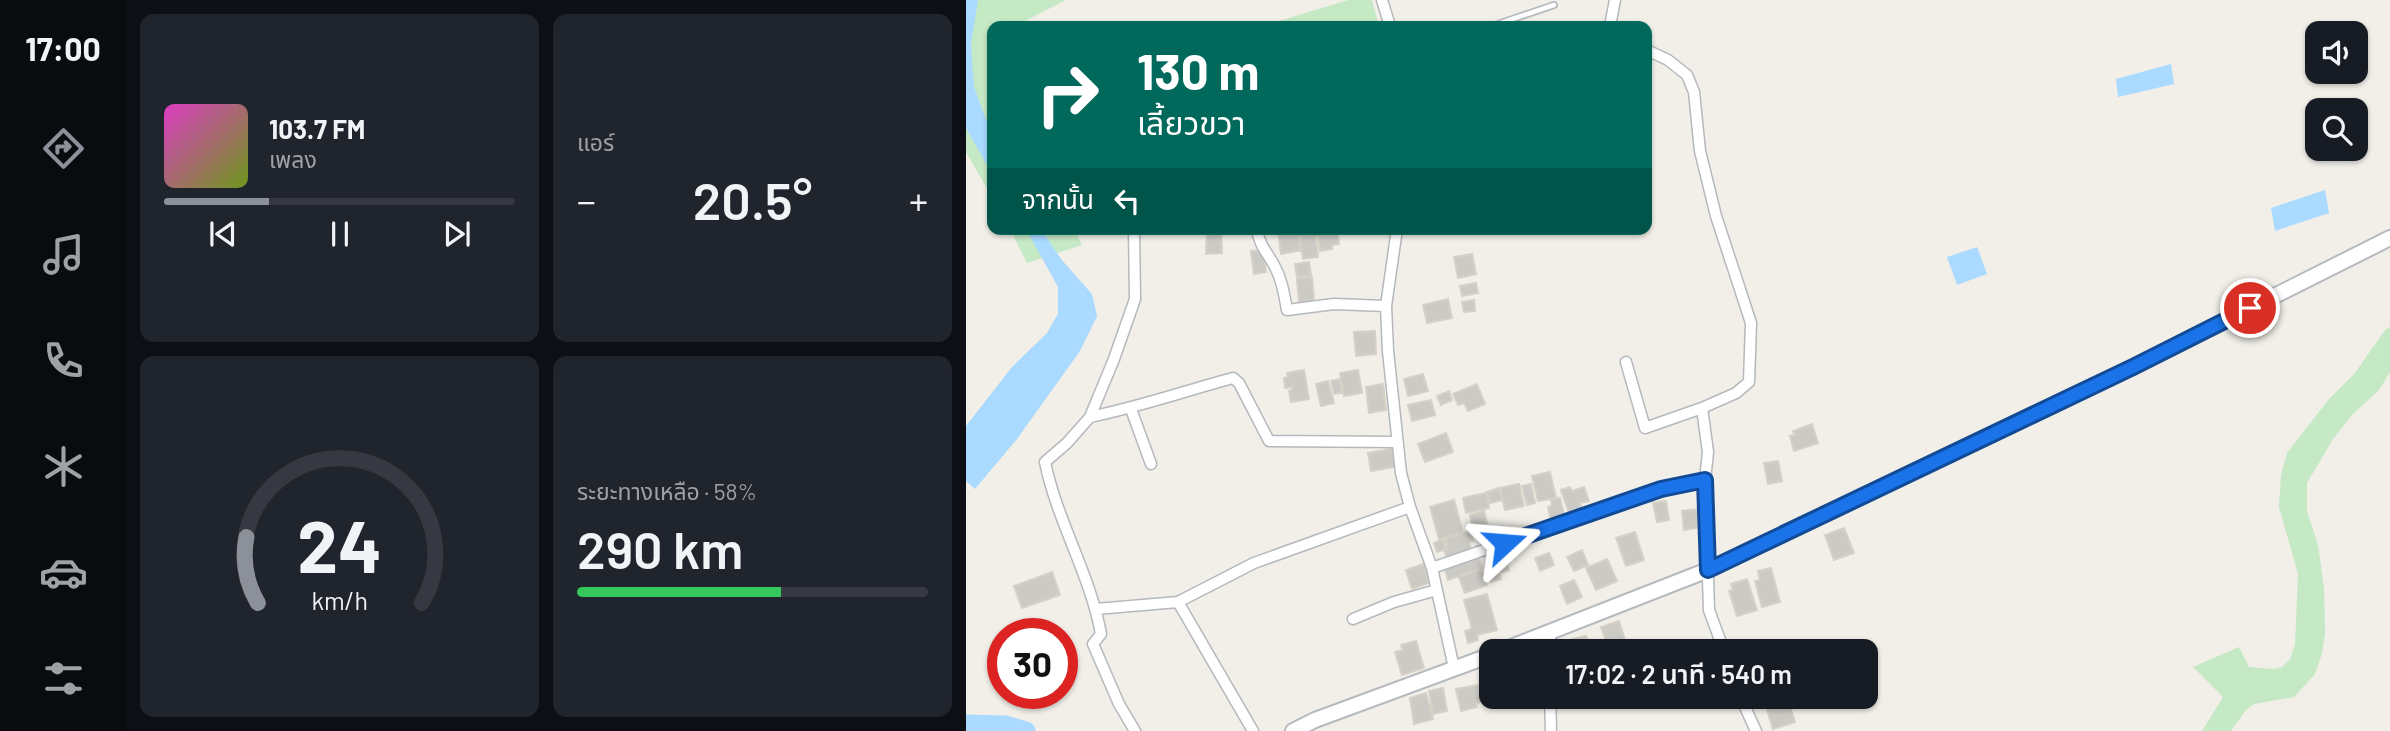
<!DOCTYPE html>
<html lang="th">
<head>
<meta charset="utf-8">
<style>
	:root { --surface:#171b24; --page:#20242c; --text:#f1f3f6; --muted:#9ea1a6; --line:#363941; --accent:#8c9099 }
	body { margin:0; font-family:Barlow,"Noto Sans Thai",sans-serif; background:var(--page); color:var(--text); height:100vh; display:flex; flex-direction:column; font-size:26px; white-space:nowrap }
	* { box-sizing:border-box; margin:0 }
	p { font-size:23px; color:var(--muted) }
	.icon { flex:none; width:38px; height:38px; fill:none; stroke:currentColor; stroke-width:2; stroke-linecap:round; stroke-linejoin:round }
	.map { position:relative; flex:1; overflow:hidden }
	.side { display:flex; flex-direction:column; gap:14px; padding:14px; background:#0d0f14; width:840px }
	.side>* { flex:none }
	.hud { position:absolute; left:21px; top:21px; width:665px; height:214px; border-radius:14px; box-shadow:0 2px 5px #0004; background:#00695c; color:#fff; overflow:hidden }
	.fabs { position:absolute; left:1339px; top:21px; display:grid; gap:14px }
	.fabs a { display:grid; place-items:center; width:63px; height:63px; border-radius:14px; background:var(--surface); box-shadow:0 2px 5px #0004; font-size:35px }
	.speed { position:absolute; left:21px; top:618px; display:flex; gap:14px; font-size:35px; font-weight:700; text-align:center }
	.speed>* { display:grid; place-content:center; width:91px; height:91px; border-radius:50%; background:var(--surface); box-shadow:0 2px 5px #0004; line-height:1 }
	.speed .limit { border:10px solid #d22; background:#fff; color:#111 }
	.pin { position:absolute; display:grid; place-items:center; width:60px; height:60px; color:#fff; margin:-30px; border:4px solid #fff; border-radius:50%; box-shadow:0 2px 7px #0007 }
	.me { position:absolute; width:77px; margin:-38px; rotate:71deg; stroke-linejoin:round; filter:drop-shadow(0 0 5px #0008) }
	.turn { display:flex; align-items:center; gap:24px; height:147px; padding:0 35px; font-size:32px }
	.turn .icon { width:91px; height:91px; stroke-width:2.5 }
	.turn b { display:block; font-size:49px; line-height:60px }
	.then { display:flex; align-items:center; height:66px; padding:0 35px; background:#0003; gap:14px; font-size:26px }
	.big { font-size:52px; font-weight:600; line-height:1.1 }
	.side .card { flex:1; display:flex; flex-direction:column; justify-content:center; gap:10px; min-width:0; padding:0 24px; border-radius:14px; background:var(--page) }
	.side .dial { align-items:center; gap:0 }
	.dial svg { height:182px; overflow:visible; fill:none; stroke:var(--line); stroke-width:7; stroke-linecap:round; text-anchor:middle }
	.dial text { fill:var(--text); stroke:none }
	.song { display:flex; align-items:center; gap:21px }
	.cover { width:84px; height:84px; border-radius:10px; background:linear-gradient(135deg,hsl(310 70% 55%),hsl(80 70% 35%)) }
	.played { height:7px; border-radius:4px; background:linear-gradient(90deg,var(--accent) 30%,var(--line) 30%) }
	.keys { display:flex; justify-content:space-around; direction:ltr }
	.heat { display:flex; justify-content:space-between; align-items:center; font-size:38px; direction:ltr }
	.charge { height:10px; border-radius:5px; background:linear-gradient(90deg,#34c759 58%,var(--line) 0) }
	.side .tiles { flex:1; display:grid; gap:14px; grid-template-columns:repeat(2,1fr) }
	.trip { position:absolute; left:513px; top:639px; width:399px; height:70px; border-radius:14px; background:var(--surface); box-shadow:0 2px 5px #0004; font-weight:600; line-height:70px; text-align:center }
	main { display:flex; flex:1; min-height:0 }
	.tab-bar { display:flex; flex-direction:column; width:126px; justify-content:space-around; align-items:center; background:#090b0e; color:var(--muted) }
	.tab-bar .icon { width:49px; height:49px }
	.tab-bar .current { color:var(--accent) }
	.tab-bar b { font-size:32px; color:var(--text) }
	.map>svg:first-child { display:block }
	.green { fill:#c5e8c5 }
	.water { fill:#aadaff }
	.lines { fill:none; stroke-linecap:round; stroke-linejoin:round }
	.river { stroke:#aadaff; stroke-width:19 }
	.building { fill:#cccac5; stroke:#d6d1c6; stroke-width:2 }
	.lane-casing { stroke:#b5b8bc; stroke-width:8 }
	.street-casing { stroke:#b5b8bc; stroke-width:13 }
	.secondary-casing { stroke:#b6babf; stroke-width:18 }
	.lane { stroke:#fff; stroke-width:4.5 }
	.street { stroke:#fff; stroke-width:10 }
	.secondary { stroke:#fff; stroke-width:14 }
	.route-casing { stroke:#114b97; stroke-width:18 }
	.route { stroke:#1a73e8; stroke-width:12 }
</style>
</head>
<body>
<main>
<nav class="tab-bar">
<b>17:00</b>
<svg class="icon current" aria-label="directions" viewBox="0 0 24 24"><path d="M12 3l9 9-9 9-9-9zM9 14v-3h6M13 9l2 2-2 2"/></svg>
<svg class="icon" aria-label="music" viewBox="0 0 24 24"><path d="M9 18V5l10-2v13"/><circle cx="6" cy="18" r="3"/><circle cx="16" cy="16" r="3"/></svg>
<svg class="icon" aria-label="phone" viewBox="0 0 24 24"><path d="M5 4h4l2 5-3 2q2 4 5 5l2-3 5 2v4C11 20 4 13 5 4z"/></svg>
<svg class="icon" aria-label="climate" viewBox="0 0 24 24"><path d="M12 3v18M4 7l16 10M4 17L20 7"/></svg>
<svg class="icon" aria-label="car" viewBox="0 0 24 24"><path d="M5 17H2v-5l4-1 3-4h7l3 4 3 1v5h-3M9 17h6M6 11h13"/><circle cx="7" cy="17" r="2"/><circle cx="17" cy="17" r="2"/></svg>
<svg class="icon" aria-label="filters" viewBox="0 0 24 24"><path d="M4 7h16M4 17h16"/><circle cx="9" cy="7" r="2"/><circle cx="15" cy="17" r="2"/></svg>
</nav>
<section class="side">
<div class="tiles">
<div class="card">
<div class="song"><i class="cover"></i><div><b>103.7 FM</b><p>เพลง</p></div></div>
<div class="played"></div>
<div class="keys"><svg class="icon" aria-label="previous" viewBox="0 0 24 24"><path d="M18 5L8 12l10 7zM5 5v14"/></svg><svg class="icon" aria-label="pause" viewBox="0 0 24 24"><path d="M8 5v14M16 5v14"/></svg><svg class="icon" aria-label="next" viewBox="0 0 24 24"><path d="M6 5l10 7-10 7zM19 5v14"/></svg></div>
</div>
<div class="card"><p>แอร์</p>
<div class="heat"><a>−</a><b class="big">20.5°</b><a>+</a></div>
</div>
<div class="card dial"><svg viewBox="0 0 100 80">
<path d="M14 69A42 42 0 1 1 86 69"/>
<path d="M14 69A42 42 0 0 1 9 40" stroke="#8c9099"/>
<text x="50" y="56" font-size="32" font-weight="700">24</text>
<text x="50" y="72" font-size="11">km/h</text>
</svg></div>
<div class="card"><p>ระยะทางเหลือ · 58%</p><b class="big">290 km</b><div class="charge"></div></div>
</div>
</section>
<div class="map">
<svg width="1424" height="731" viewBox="0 0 1424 731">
	<rect width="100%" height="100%" fill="#f1efe8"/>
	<!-- green -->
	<path class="green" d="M 0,0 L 100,0 L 49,26 L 26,26 L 26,197 L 0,152 Z
		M 382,0 L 406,0 L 413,26 L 297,26 Z
		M 44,229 L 108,229 L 116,245 L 61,263 Z
		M 1424,327 L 1424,372 L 1413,390 L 1387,414 L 1367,439 L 1341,483 L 1341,511 L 1352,545 L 1358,588 L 1359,633 L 1356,654 L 1349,674 L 1328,697 L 1288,704 L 1280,710 L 1265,731 L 1236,731 L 1257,697 L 1227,667 L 1273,647 L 1283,667 L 1307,669 L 1316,667 L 1324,659 L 1329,645 L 1332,574 L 1313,507 L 1315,475 L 1321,453 L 1363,399 L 1389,373 L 1419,330 Z"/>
	<!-- water -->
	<path class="water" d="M 0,0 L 12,0 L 5,44 L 8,87 L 26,136 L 26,174 L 0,128 Z
		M 1205,64 L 1208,84 L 1152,97 L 1150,79 Z
		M 1359,190 L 1363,213 L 1309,231 L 1305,208 Z
		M 60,229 L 75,229 L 95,259 L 126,294 L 131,316 L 114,351 L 51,439 L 9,489 L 0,481 L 0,426 L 46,367 L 81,333 L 92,314 L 92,287 Z
		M 1011,247 L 1021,274 L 991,285 L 981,257 Z"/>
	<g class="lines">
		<!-- river -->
		<path class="river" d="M 0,724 L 39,725 L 60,731"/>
	</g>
	<!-- building -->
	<path class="building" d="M 255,229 L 256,253 L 240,254 L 241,230 Z
		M 326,229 L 326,232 L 332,231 L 335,250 L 315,254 L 312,230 Z
		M 349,229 L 352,257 L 337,259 L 333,231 Z
		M 351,229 L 371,229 L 373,244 L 366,245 L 366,249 L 354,251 Z
		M 297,250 L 300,272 L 288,274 L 285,251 Z
		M 506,254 L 510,274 L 492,278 L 488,257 Z
		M 343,262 L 345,275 L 331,277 L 329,264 Z
		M 346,277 L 348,300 L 333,302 L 331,279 Z
		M 510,283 L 512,293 L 496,296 L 494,286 Z
		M 482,299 L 486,318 L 461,323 L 457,305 Z
		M 508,300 L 509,311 L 498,312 L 496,302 Z
		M 409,331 L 410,354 L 390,356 L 388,332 Z
		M 338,370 L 343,399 L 325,402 L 323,391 L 326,390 L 326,387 L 319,388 L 318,378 L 322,377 L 321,373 Z
		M 392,370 L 396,393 L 378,396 L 374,373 Z
		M 457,374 L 462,391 L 442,396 L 438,379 Z
		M 374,379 L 376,393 L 368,394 L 365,381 Z
		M 362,381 L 368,403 L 355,406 L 350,384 Z
		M 417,384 L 420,410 L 403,413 L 400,387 Z
		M 511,384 L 519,404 L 502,411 L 498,403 L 492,405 L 487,394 Z
		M 483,391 L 486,400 L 475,405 L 471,396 Z
		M 465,400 L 469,415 L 446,421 L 442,405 Z
		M 846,424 L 852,443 L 828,451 L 824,436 L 829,435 L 827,431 Z
		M 480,433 L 487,452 L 459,462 L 452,444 Z
		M 430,448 L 433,466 L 405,471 L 402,453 Z
		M 812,461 L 816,481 L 802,484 L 798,463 Z
		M 584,472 L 590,498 L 572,501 L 566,476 Z
		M 553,484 L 558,506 L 539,510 L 534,488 Z
		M 565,484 L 569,503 L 561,505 L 556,486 Z
		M 604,487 L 606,491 L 618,487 L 623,501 L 614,503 L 617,511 L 604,516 L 595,490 Z
		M 533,488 L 536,500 L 524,503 L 521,492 Z
		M 520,493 L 523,508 L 500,513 L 497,498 Z
		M 594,498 L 599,518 L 585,522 L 582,507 L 586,506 L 585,500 Z
		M 488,500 L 497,533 L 473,539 L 464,507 Z
		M 700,501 L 703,520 L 691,522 L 687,503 Z
		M 734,509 L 736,527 L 718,530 L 716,511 Z
		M 518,511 L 521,524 L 507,528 L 504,515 Z
		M 878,528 L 888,553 L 868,560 L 859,535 Z
		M 504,531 L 507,541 L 503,542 L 505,549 L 481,558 L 478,550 L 482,549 L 479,539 Z
		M 669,532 L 678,560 L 660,566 L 650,538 Z
		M 477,539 L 480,549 L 471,552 L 468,543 Z
		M 616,550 L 622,565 L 608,571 L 601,557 Z
		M 583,553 L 588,565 L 574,571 L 569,558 Z
		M 512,555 L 516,568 L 482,580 L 478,567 Z
		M 540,559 L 543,570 L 533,573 L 535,579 L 524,582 L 519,566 Z
		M 641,559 L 651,581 L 630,590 L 620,568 Z
		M 457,564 L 463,583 L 446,589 L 440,570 Z
		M 805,568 L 814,602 L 796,607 L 789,581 L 794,580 L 792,571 Z
		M 515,569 L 521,585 L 499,593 L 493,577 Z
		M 86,572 L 94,595 L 56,608 L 48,586 Z
		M 781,579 L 791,610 L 771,616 L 763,591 L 767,590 L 765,584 Z
		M 608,580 L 616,597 L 601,604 L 594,586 Z
		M 521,594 L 531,630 L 511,635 L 512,640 L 502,643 L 499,631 L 506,629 L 498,600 Z
		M 653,621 L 662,649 L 644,651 L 635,627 Z
		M 620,636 L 624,651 L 609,651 L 606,639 Z
		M 450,641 L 458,668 L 436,675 L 429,652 L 437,650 L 435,645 Z
		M 512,685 L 516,702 L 510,703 L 511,707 L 495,711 L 490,689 Z
		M 477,688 L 481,711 L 467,714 L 463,691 Z
		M 460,693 L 467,719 L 448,724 L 444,698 Z
		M 823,703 L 829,722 L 807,729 L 801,710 Z"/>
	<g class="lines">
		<!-- lane casing -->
		<g class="lane-casing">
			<path id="lane" d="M 526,26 L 588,5"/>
		</g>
		<!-- street casing -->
		<g class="street-casing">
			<path id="street" d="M 416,0 L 424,26
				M 644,26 L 649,0
				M 681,50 L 702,60 L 721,75 L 728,92 L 734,151 L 750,216 L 785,323 L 783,382 L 770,393 L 736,408 L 742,452 L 739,480 L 743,610 L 758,651
				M 168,229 L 169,299 L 148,359 L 124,417 L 101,443 L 79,462 C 91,521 124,574 135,634 L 127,644 L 153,704 L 169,731
				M 291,229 C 293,245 301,252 308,265 C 316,279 318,294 321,310 L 368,304 L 420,306
				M 431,229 L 420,306 L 422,351 L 435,473 L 444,507 L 466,568 L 488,668
				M 660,362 L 679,428 L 736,408
				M 165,409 L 185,464
				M 124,417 C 173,407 219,391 267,378 L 273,383 L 303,441 L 431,442
				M 466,568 L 695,489 L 739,480
				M 212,602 L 287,731
				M 130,609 L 212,602 L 288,563 L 444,507
				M 387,619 L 428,602 L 471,590
				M 584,634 L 584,651
				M 584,696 L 585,731
				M 774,696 L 790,731"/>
		</g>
		<!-- secondary casing -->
		<g class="secondary-casing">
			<path id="secondary" d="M 535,651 L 742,570 L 1167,367 L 1424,238
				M 327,731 L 349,720 L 525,655"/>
		</g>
		<!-- lane -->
		<use href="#lane" class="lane"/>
		<!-- street -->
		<use href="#street" class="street"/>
		<!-- secondary -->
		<use href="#secondary" class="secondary"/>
	</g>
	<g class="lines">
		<!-- route casing -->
		<g class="route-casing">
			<path id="route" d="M 539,543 L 695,489 L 739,480 L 742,570 L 1167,367 L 1284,308"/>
		</g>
		<!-- route -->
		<use href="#route" class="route"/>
	</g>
</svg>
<div class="fabs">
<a><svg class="icon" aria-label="sound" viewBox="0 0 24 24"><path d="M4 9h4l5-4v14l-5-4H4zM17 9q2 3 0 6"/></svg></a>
<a><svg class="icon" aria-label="search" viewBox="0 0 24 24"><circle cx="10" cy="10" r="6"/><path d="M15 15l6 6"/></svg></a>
</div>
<div class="speed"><div class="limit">30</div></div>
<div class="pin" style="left:1284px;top:308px;background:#d93025"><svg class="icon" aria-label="arrive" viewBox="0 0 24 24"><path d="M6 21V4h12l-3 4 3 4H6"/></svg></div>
<svg class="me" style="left:539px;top:543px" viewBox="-20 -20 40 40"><path d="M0-17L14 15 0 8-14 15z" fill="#1a73e8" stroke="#fff" stroke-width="4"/></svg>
<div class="trip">17:02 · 2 นาที · 540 m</div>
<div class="hud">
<div class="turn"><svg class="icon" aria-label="right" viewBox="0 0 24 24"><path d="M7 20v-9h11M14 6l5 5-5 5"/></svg><div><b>130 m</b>เลี้ยวขวา</div></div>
<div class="then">จากนั้น<svg class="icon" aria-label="left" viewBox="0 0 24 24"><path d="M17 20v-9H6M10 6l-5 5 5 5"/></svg></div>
</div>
</div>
</main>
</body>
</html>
